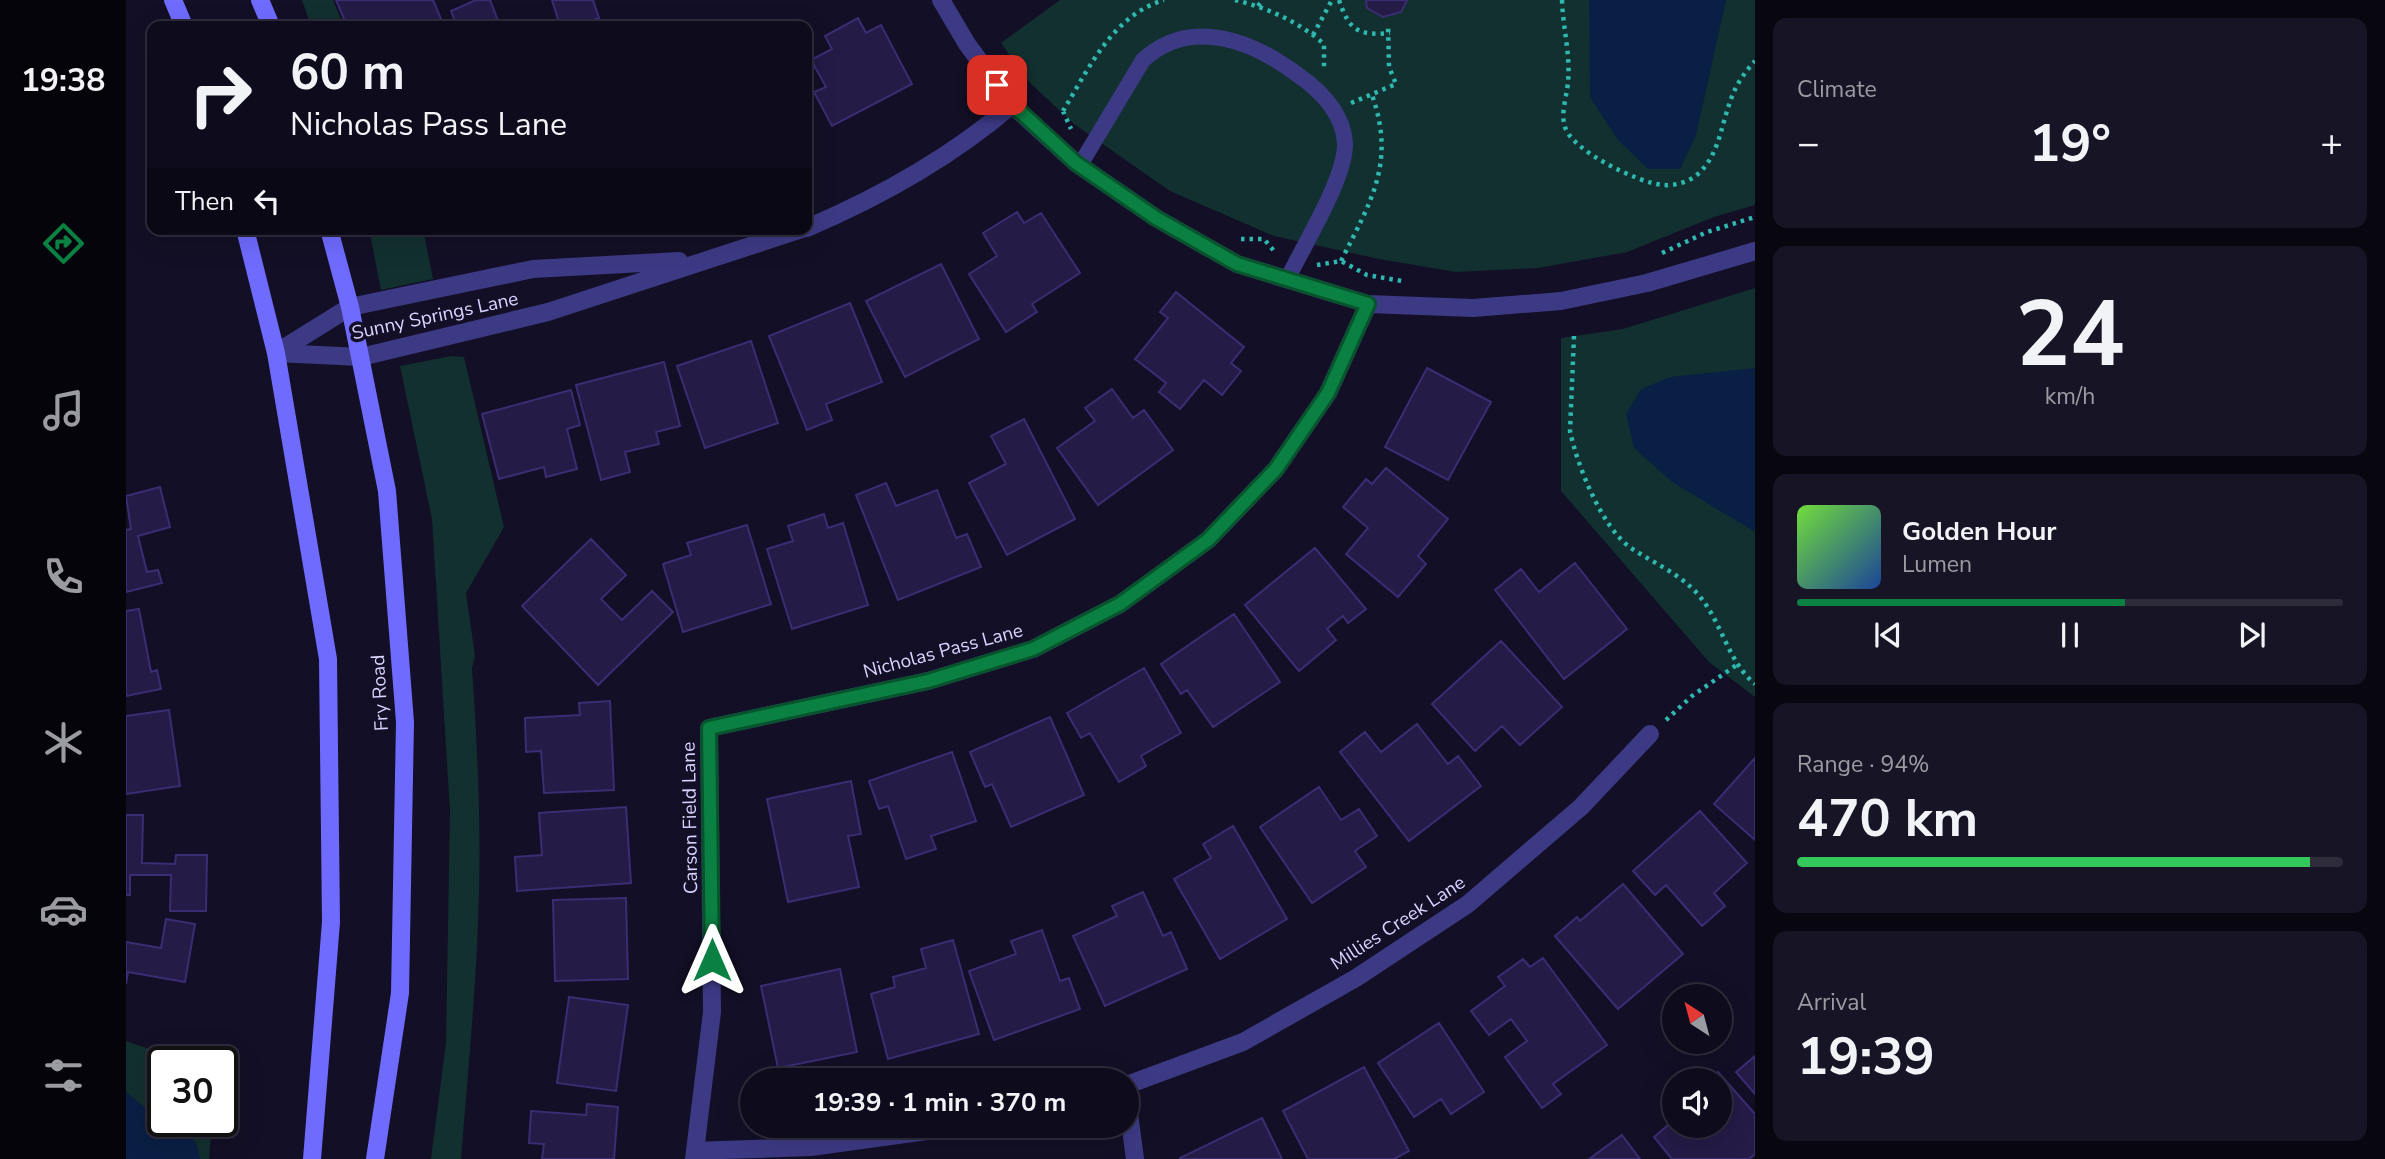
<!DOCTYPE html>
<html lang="en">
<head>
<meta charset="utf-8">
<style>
	:root { --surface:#0e0b1c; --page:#171425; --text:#f1f3f6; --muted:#9b9ba3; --line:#2e2b3b; --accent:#0b8043 }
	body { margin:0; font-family:"Nunito Sans",sans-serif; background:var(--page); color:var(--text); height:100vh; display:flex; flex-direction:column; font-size:26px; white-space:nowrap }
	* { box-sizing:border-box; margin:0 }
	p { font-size:23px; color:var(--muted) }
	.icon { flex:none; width:38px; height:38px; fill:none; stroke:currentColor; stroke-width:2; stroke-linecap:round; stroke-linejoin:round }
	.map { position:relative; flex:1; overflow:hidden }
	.sheet { display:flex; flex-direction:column; gap:18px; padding:18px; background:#08060f; width:630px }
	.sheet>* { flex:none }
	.guide { position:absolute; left:21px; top:21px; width:665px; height:214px; border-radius:14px; box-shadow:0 7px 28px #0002,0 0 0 2px var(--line); background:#0e0b1c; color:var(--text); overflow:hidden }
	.needle { width:46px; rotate:324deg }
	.fabs { position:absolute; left:1536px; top:984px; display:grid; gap:14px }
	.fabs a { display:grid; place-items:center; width:70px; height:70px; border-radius:50%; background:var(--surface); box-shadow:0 7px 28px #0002,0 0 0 2px var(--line); font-size:35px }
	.speed { position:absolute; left:21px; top:1046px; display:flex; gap:14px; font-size:35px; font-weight:700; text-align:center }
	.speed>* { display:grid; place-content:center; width:91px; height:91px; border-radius:50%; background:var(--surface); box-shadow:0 7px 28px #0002,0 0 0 2px var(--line); line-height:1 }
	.speed .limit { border:4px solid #111; border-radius:10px; background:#fff; color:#111 }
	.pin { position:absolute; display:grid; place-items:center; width:60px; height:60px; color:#fff; margin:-30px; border-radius:14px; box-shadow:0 4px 10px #0006 }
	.me { position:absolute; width:77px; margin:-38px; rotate:0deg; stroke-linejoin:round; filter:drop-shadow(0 0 5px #0008) }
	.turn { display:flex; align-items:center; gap:24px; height:147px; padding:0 28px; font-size:32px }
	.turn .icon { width:91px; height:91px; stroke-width:2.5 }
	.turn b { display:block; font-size:49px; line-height:60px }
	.then { display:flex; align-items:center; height:66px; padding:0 28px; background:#0003; gap:14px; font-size:26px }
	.big { font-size:52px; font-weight:700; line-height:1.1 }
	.sheet .widget { flex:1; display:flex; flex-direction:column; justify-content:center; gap:10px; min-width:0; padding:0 24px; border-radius:14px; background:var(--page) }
	.sheet .dial { align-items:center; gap:0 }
	.dial b { font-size:91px; line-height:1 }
	.song { display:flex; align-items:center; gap:21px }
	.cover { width:84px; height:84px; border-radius:10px; background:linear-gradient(135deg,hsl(100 70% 55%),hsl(220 70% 35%)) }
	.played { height:7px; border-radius:4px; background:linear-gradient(90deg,var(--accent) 60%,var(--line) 60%) }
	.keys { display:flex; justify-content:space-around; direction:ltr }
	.heat { display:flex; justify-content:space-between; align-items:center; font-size:38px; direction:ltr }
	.charge { height:10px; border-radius:5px; background:linear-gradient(90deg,#34c759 94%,var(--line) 0) }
	.trip { position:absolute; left:614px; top:1068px; width:399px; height:70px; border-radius:35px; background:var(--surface); box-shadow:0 7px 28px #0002,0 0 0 2px var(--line); font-weight:700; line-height:70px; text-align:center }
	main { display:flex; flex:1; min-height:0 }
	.dock { display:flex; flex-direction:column; width:126px; justify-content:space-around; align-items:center; background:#06040b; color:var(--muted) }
	.dock .icon { width:49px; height:49px }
	.dock .current { color:var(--accent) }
	.dock b { font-size:32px; color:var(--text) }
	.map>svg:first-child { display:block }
	.green { fill:#12302f }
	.water { fill:#0a1f44 }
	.building { fill:#241b47; stroke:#3b2d73; stroke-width:2 }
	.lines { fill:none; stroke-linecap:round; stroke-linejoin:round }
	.path { stroke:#2fb8b0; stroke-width:4.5; stroke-dasharray:3.5 5; stroke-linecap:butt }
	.lane { stroke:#3d3a85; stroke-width:16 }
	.street { stroke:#3d3a85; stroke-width:18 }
	.secondary { stroke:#6f6bff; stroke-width:18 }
	.route-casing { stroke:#07532c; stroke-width:18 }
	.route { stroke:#0b8043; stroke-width:12 }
	.labels { text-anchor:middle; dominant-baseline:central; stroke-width:7; stroke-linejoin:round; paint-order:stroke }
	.street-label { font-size:19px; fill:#d9d4ff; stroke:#130f26 }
</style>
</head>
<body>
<main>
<nav class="dock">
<b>19:38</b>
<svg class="icon current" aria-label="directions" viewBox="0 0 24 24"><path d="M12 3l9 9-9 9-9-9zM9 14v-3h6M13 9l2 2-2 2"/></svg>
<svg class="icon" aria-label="music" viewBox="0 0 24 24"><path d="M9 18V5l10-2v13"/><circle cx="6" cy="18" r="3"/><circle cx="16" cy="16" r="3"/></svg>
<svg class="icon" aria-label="phone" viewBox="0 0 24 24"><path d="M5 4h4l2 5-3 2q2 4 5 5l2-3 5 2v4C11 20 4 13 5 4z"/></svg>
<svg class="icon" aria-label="climate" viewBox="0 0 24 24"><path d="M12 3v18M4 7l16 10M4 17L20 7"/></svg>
<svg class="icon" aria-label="car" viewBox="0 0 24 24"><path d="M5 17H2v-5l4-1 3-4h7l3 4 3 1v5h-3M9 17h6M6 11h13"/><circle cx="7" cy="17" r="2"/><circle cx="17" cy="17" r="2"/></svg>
<svg class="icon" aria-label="filters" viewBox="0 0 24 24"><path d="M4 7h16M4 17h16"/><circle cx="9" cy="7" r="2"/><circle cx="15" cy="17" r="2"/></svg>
</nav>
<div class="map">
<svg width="1629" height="1159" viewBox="0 0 1629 1159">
	<rect width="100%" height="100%" fill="#130f26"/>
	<!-- green -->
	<path class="green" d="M 176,0 L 207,0 L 218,26 L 185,26 Z
		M 934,0 L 1629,0 L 1629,205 L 1588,217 L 1501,252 L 1412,268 L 1330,272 L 1253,259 L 1148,236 L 1044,191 L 948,124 L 903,82 L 875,43 Z
		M 243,229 L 297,229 L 307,279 L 255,290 Z
		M 1629,288 L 1629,697 L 1583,662 L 1435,491 L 1435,338 L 1497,329 Z
		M 325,356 L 338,357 L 378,527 L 340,593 L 349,656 L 346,668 C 351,742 355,818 353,892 C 351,981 342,1070 335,1159 L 305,1159 L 320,1042 L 324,811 L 306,519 L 274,366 Z
		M 0,1041 L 61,1062 L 37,1062 L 37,1122 L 86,1122 L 83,1159 L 0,1159 Z"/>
	<!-- water -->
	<path class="water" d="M 1463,0 L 1600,0 L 1570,136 L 1554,169 L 1522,169 L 1492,140 L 1464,97 Z
		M 1629,368 L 1629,532 L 1546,482 L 1508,448 L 1500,414 L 1515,389 L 1544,377 Z
		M 0,1092 L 22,1110 L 37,1116 L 37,1122 L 57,1126 L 71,1145 L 74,1159 L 0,1159 Z"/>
	<!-- building -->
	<path class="building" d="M 210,0 L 307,0 L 318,26 L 221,26 Z
		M 350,0 L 364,0 L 374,26 L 331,26 L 325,11 Z
		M 426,0 L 467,0 L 473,18 L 449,26 L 434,26 Z
		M 1240,0 L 1281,0 L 1275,12 L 1257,17 L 1241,8 Z
		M 732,18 L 740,33 L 755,25 L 786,84 L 706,126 L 688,92 L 700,87 L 685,60 L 706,49 L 699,36 Z
		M 891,212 L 898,223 L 915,213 L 954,273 L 906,304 L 911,312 L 880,332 L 843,274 L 871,256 L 857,233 Z
		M 815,264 L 853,339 L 779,377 L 740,301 Z
		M 1050,292 L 1118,347 L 1105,363 L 1115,371 L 1096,395 L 1078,380 L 1054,409 L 1033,392 L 1040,383 L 1009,359 L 1042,318 L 1034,312 Z
		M 724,303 L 756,382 L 700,404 L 706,420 L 681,430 L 643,336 Z
		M 625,341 L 652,423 L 579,448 L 551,366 Z
		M 538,362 L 554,426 L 530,432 L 533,444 L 499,452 L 504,472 L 475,480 L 450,385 Z
		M 1301,368 L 1365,402 L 1322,480 L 1259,447 Z
		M 986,389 L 1007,418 L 1018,410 L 1047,450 L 972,505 L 931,448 L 969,421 L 959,408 Z
		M 445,390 L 454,425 L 441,429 L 451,469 L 420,477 L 418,467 L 373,479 L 356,414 Z
		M 898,419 L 949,519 L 881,555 L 843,483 L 880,464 L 865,436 Z
		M 1260,468 L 1322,519 L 1292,556 L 1300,564 L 1272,597 L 1220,554 L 1242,528 L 1217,507 L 1240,479 L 1246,484 Z
		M 760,483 L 770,506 L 811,490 L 830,538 L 841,534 L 855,567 L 772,600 L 730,495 Z
		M 34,487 L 44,527 L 12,536 L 21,572 L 32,570 L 36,583 L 0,592 L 0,530 L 5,529 L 0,496 Z
		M 698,514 L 702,528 L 717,523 L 742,605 L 666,629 L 641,549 L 667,541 L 662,526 Z
		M 621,525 L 645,604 L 557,632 L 537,564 L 565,555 L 561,543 Z
		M 465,539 L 500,575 L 475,599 L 496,620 L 526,591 L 547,612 L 472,685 L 396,606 Z
		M 1189,548 L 1240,609 L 1222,623 L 1217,616 L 1201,629 L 1210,640 L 1173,671 L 1119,605 Z
		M 1449,563 L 1501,629 L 1438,679 L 1369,590 L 1395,569 L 1413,592 Z
		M 13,609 L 25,672 L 31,670 L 35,689 L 0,696 L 0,611 Z
		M 1108,614 L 1154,682 L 1087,727 L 1061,690 L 1055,694 L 1035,664 Z
		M 1375,641 L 1436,707 L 1394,745 L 1376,726 L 1349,751 L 1306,704 Z
		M 1018,668 L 1055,733 L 1015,756 L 1020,766 L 993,782 L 964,733 L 955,738 L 941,713 Z
		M 484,701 L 488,790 L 418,793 L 415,751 L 400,752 L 399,718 L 454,715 L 453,703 Z
		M 43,710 L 54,786 L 0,794 L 0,716 Z
		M 924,717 L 958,795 L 885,827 L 866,784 L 859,787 L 844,752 Z
		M 1291,724 L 1322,764 L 1332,756 L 1355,786 L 1283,841 L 1214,752 L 1239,732 L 1255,752 Z
		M 826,752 L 850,821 L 805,836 L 810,849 L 780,859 L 762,806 L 753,809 L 743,781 Z
		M 1629,758 L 1629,840 L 1588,804 Z
		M 725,781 L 735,834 L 722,836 L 733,887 L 662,902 L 641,799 Z
		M 1193,787 L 1215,820 L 1233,809 L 1251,836 L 1229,851 L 1240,867 L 1186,903 L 1134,827 Z
		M 500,807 L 505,883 L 391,891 L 389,857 L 416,855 L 413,813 Z
		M 1574,811 L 1621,863 L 1588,893 L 1599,906 L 1576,926 L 1540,885 L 1529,895 L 1507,871 Z
		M 0,815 L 17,815 L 16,863 L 49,864 L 50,855 L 81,855 L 80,911 L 44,911 L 45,875 L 4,875 L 4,895 L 0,895 Z
		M 1107,826 L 1161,919 L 1094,959 L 1048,879 L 1085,858 L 1077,844 Z
		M 1497,884 L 1557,954 L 1492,1009 L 1429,936 L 1451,917 L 1454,921 Z
		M 1017,892 L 1037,936 L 1045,932 L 1061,969 L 979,1006 L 947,936 L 991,916 L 986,906 Z
		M 500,898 L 502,979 L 429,981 L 427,900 Z
		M 40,919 L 69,924 L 59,982 L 2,972 L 0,984 L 0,942 L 35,948 Z
		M 916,930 L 934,981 L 943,978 L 954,1009 L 868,1040 L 843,971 L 890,954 L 885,941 Z
		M 827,940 L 853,1034 L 762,1059 L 745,994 L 769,987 L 767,977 L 800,968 L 795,949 Z
		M 1417,958 L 1481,1045 L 1427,1084 L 1435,1094 L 1416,1108 L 1379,1057 L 1401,1041 L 1385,1019 L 1363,1035 L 1345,1011 L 1379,986 L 1372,977 L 1397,959 L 1404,967 Z
		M 714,969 L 731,1052 L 652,1068 L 635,986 Z
		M 443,997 L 502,1005 L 490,1091 L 431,1083 Z
		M 1313,1023 L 1358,1092 L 1325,1114 L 1315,1099 L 1288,1117 L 1252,1063 Z
		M 1629,1056 L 1629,1094 L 1610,1072 Z
		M 1238,1067 L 1283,1151 L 1268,1159 L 1182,1159 L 1157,1111 Z
		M 1592,1072 L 1629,1114 L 1629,1154 L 1623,1159 L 1546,1159 L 1528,1137 L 1549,1119 L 1549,1125 L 1594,1125 L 1594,1080 L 1583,1080 Z
		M 461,1104 L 492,1107 L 488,1159 L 416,1159 L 418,1144 L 403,1143 L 405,1111 L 460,1115 Z
		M 1136,1118 L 1156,1159 L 1054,1159 L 1054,1158 Z
		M 1496,1135 L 1514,1159 L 1463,1159 Z"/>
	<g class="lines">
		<!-- path -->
		<path class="path" d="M 1109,0 C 1142,8 1173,22 1198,44 L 1198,69
			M 1213,0 C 1223,30 1232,36 1264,33
			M 1436,0 C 1437,31 1446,59 1441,90 C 1439,102 1435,115 1439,127 C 1446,151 1513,183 1537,185 C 1549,186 1563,182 1572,174 C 1593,155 1595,126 1604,102 C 1609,86 1618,73 1629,61
			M 1132,6 L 1137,0
			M 1187,35 L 1206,0
			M 1225,103 L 1270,84 L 1263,67 L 1262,24
			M 937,111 L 945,129
			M 937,111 C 963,68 987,15 1038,0
			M 1115,239 L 1138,239 L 1148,251
			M 1536,253 L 1581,232 L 1629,217
			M 1215,261 C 1245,201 1270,163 1246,95
			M 1191,265 L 1215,261 L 1241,275 L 1276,281
			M 1448,336 L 1444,431 C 1451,465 1476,528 1505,548 C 1529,564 1557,575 1575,598 C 1596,624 1603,663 1629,684
			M 1540,720 L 1566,696 L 1612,664"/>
		<!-- lane -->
		<path class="lane" d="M 954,165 L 1017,60 C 1065,16 1127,41 1172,75 C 1195,91 1217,113 1219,143 C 1220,178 1177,246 1161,280"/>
		<!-- street -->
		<path class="street" d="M 815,0 L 841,44 L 886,105 L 950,163 L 1030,218 L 1111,264 L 1242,304 L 1347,308 L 1435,301 L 1521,283 L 1629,251
			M 681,228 C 756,196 824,158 886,105
			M 150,353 L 235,357 L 422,312 L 676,229
			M 150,353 L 224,307 L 407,269 L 553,261
			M 1001,1085 L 1117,1042 L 1230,978 L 1342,904 L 1455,807 L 1524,734
			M 1001,1098 L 1009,1159
			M 569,1151 L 685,1147 L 844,1125
			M 568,1159 L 586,1012 L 583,728 L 802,681 L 907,649 L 994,604 L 1082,540 L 1150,469 L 1202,393 L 1242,304"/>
		<!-- secondary -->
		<path class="secondary" d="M 47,0 L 58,26
			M 134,0 L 145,26
			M 119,229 L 150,353 L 202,659 L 205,922 L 186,1159
			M 203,229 L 224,307 L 261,491 L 279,722 L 274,993 L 249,1159"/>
	</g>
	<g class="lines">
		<!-- route casing -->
		<g class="route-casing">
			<path id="route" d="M 586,960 L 583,728 L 802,681 L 907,649 L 994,604 L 1082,540 L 1150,469 L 1202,393 L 1242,304 L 1111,264 L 1030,218 L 950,163 L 886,104 L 871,85"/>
		</g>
		<!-- route -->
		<use href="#route" class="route"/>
	</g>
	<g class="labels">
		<!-- street labels -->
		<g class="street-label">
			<text transform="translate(309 316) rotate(-12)">Sunny Springs Lane</text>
			<text transform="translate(817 651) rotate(-15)">Nicholas Pass Lane</text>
			<text transform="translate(254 693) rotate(-93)">Fry Road</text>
			<text transform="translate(564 818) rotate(-91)">Carson Field Lane</text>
			<text transform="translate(1272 923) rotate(-33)">Millies Creek Lane</text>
		</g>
	</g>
</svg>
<div class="fabs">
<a><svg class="needle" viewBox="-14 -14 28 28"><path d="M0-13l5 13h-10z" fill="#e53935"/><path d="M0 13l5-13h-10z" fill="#9b9ba3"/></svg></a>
<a><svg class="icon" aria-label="sound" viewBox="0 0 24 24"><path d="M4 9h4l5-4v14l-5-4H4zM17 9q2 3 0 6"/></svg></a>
</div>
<div class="speed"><div class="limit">30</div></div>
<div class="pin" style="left:871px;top:85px;background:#d93025"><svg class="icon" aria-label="arrive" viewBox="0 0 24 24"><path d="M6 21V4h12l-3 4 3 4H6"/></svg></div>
<svg class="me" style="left:586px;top:960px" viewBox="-20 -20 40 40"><path d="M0-17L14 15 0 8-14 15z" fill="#0b8043" stroke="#fff" stroke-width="4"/></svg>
<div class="trip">19:39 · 1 min · 370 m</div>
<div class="guide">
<div class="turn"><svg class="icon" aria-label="right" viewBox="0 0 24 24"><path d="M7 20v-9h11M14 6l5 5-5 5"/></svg><div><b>60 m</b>Nicholas Pass Lane</div></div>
<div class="then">Then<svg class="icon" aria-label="left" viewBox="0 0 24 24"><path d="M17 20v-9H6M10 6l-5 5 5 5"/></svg></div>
</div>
</div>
<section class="sheet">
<div class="widget"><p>Climate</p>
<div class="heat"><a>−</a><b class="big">19°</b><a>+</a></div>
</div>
<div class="widget dial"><b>24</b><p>km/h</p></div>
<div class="widget">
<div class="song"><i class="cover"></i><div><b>Golden Hour</b><p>Lumen</p></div></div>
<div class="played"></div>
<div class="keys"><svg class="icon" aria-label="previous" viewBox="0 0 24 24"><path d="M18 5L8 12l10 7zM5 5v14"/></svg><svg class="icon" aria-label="pause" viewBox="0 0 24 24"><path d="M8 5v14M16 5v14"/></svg><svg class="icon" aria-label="next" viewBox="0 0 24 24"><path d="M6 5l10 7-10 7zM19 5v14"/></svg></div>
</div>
<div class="widget"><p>Range · 94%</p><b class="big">470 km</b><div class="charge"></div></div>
<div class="widget"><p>Arrival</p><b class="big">19:39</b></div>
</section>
</main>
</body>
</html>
